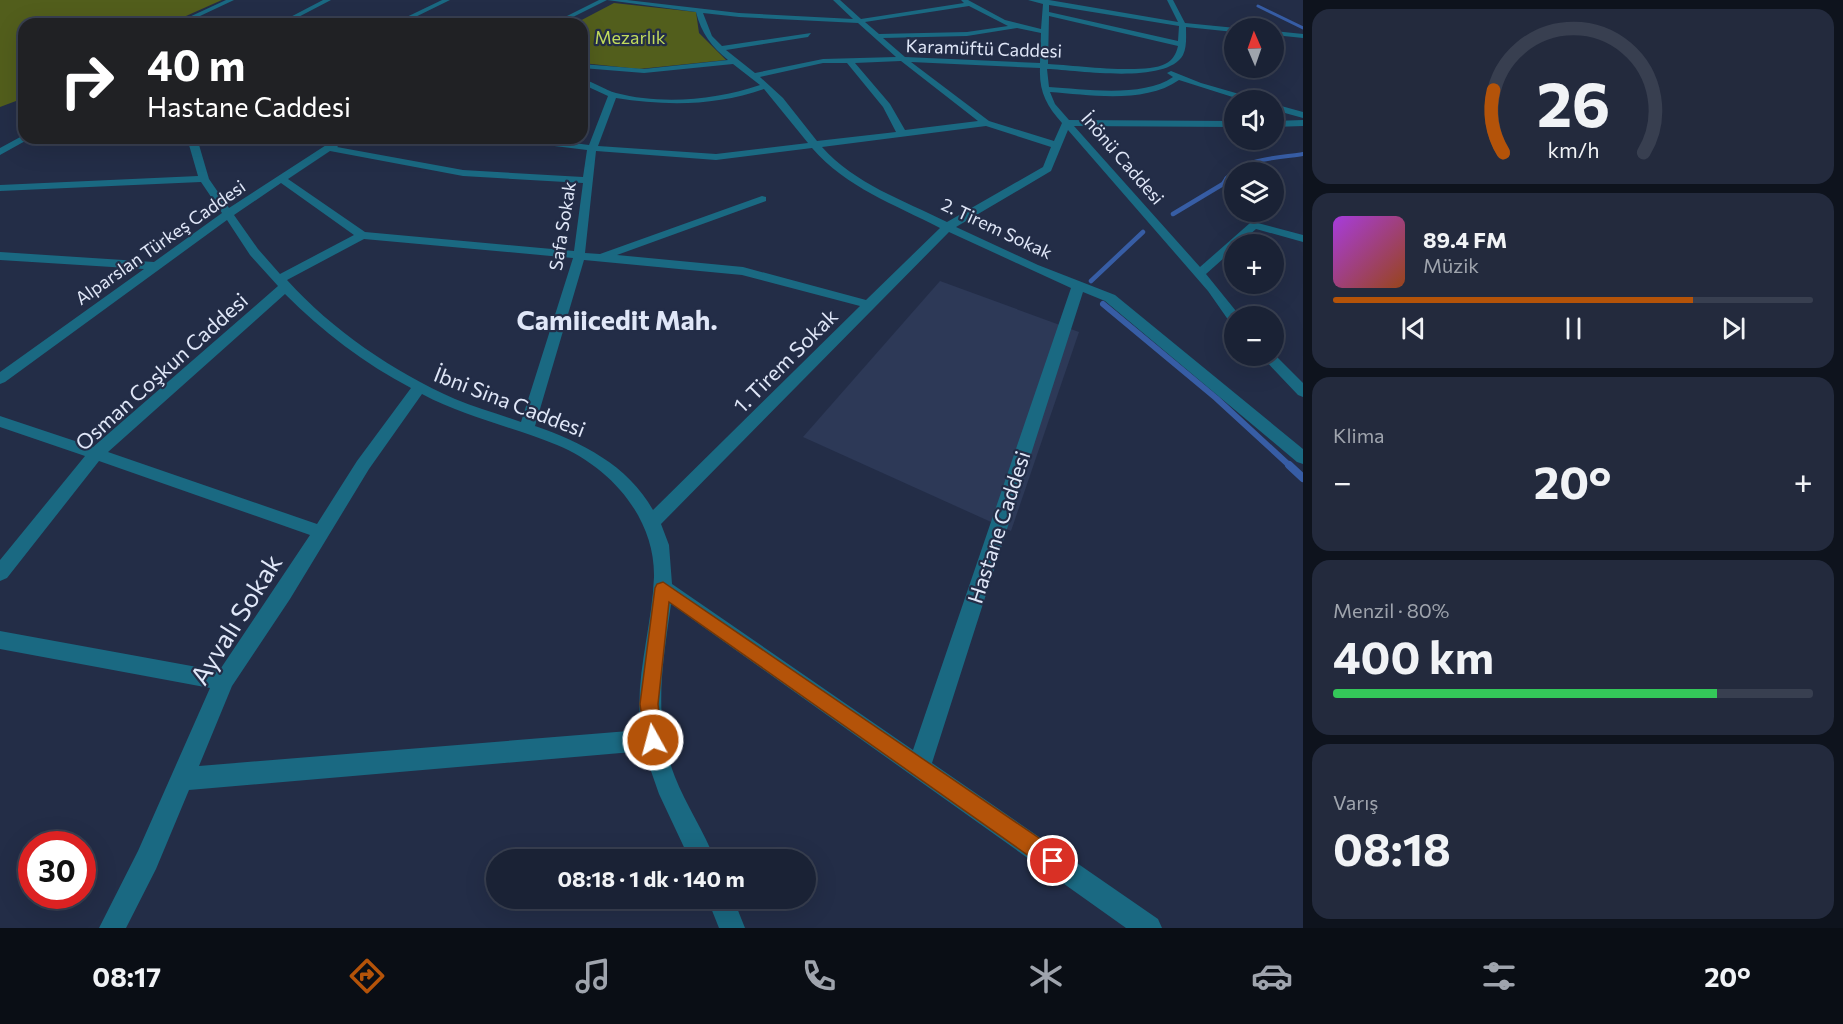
<!DOCTYPE html>
<html lang="tr">
<head>
<meta charset="utf-8">
<style>
	:root { --surface:#1a2235; --page:#232a3d; --text:#f1f3f6; --muted:#9fa4ad; --line:#383f50; --accent:#b45309 }
	body { margin:0; font-family:Commissioner,sans-serif; background:var(--page); color:var(--text); height:100vh; display:flex; flex-direction:column; font-size:22px; white-space:nowrap }
	* { box-sizing:border-box; margin:0 }
	p { font-size:20px; color:var(--muted) }
	.icon { flex:none; width:33px; height:33px; fill:none; stroke:currentColor; stroke-width:2; stroke-linecap:round; stroke-linejoin:round }
	.map { position:relative; flex:1; overflow:hidden }
	.drawer { display:flex; flex-direction:column; gap:9px; padding:9px; background:#0e131d; width:540px }
	.drawer>* { flex:none }
	.hud { position:absolute; left:18px; top:18px; width:570px; height:126px; border-radius:18px; box-shadow:0 6px 24px #0002,0 0 0 2px var(--line); background:#202124; color:#fff; overflow:hidden }
	.needle { width:39px; rotate:358deg }
	.tools { position:absolute; left:1224px; top:18px; display:grid; gap:12px }
	.tools a { display:grid; place-items:center; width:60px; height:60px; border-radius:50%; background:var(--surface); box-shadow:0 6px 24px #0002,0 0 0 2px var(--line); font-size:30px }
	.speed { position:absolute; left:18px; top:831px; display:flex; gap:12px; font-size:30px; font-weight:700; text-align:center }
	.speed>* { display:grid; place-content:center; width:78px; height:78px; border-radius:50%; background:var(--surface); box-shadow:0 6px 24px #0002,0 0 0 2px var(--line); line-height:1 }
	.speed .limit { border:9px solid #d22; background:#fff; color:#111 }
	.pin { position:absolute; display:grid; place-items:center; width:51px; height:51px; color:#fff; margin:-26px; border:3px solid #fff; border-radius:50%; box-shadow:0 2px 6px #0007 }
	.me { position:absolute; width:66px; margin:-33px; rotate:353deg; stroke-linejoin:round; filter:drop-shadow(0 0 4px #0008) }
	.turn { display:flex; align-items:center; gap:21px; height:126px; padding:0 30px; font-size:27px }
	.turn .icon { width:78px; height:78px; stroke-width:2.5 }
	.turn b { display:block; font-size:42px; line-height:51px }
	.big { font-size:45px; font-weight:700; line-height:1.1 }
	.drawer .widget { flex:1; display:flex; flex-direction:column; justify-content:center; gap:9px; min-width:0; padding:0 21px; border-radius:18px; background:var(--page) }
	.drawer .dial { align-items:center; gap:0 }
	.dial svg { height:156px; overflow:visible; fill:none; stroke:var(--line); stroke-width:7; stroke-linecap:round; text-anchor:middle }
	.dial text { fill:var(--text); stroke:none }
	.song { display:flex; align-items:center; gap:18px }
	.cover { width:72px; height:72px; border-radius:9px; background:linear-gradient(135deg,hsl(280 70% 55%),hsl(20 70% 35%)) }
	.played { height:6px; border-radius:3px; background:linear-gradient(90deg,var(--accent) 75%,var(--line) 75%) }
	.keys { display:flex; justify-content:space-around; direction:ltr }
	.heat { display:flex; justify-content:space-between; align-items:center; font-size:33px; direction:ltr }
	.charge { height:9px; border-radius:4px; background:linear-gradient(90deg,#34c759 80%,var(--line) 0) }
	.trip { position:absolute; left:486px; top:849px; width:330px; height:60px; border-radius:30px; background:var(--surface); box-shadow:0 6px 24px #0002,0 0 0 2px var(--line); font-weight:700; line-height:60px; text-align:center }
	.dock { display:flex; height:96px; justify-content:space-around; align-items:center; background:#0a0e15; color:var(--muted) }
	.dock .icon { width:42px; height:42px }
	.dock .on { color:var(--accent) }
	.dock b { font-size:27px; color:var(--text) }
	main { display:flex; flex:1; min-height:0 }
	.map>svg:first-child { display:block }
	.built { fill:#2d3957 }
	.green { fill:#525e1c }
	.lines { fill:none; stroke-linecap:round; stroke-linejoin:round }
	.stream-far4 { stroke:#375da5; stroke-width:3 }
	.stream-far3 { stroke:#375da5; stroke-width:4 }
	.stream-far2 { stroke:#375da5; stroke-width:4.5 }
	.stream-far1 { stroke:#375da5; stroke-width:6 }
	.stream { stroke:#375da5; stroke-width:8 }
	.minor { fill:#1a6982; fill-rule:evenodd }
	.route { fill:#b45309; stroke:#753606; stroke-width:1.5 }
	.labels { text-anchor:middle; dominant-baseline:central; stroke-width:4.5; stroke-linejoin:round; paint-order:stroke }
	.far-park-label { font-size:18px; fill:#c2db5c; stroke:#232d47 }
	.far-street-label { font-size:18px; fill:#e0e7f8; stroke:#232d47 }
	.street-label { font-size:21px; fill:#e0e7f8; stroke:#232d47 }
	.near-street-label { font-size:26px; fill:#e0e7f8; stroke:#232d47 }
	.district-label { font-size:27px; font-weight:bold; fill:#e0e7f8; stroke:#232d47 }
</style>
</head>
<body>
<main>
<div class="map">
<svg width="1303" height="928" viewBox="0 0 1303 928">
	<rect width="100%" height="100%" fill="#232d47"/>
	<!-- built -->
	<path class="built" d="M 940,281 L 1079,332 L 1011,531 L 803,437 Z"/>
	<!-- green -->
	<path class="green" d="M 0,0 L 222,0 L 168,24 L 24,24 L 24,98 L 0,107 Z
		M 614,3 L 696,12 L 699,33 L 726,60 L 639,69 L 582,63 L 582,24 L 574,24 Z"/>
	<g class="lines">
		<!-- stream-far4 -->
		<path class="stream-far4" d="M 1258,6 L 1303,28"/>
		<!-- stream-far3 -->
		<path class="stream-far3" d="M 1226,179 C 1242,158 1279,158 1303,154"/>
		<!-- stream-far2 -->
		<path class="stream-far2" d="M 1173,214 L 1223,184 L 1227,178
			M 1091,281 L 1143,232
			M 1103,304 L 1105,306"/>
		<!-- stream-far1 -->
		<path class="stream-far1" d="M 1103,304 L 1216,398 L 1290,466"/>
		<!-- stream -->
		<path class="stream" d="M 1289,465 L 1303,478"/>
		<!-- minor -->
		<path class="minor" d="M 226,0 L 234,0 L 183,24 L 174,24 Z
			M 323,0 L 331,0 L 285,24 L 277,24 Z
			M 442,0 L 450,0 L 401,24 L 392,24 Z
			M 599,0 L 627,0 L 739,13 L 853,19 L 833,0 L 840,0 L 861,19 L 964,3 L 961,0 L 968,0 L 1005,20 L 1041,29 L 1043,4 L 1028,0 L 1049,0 L 1178,22 L 1167,0 L 1173,0 L 1185,23 L 1236,28 L 1234,32 L 1186,27 C 1186,36 1187,47 1183,55 C 1166,85 1078,70 1047,69 L 1049,87 C 1084,89 1143,98 1173,77 L 1167,73 L 1171,71 L 1201,83 L 1253,98 L 1254,100 L 1242,100 L 1179,80 C 1145,104 1090,95 1050,92 L 1055,104 L 1069,120 L 1234,121 L 1234,127 L 1074,126 L 1200,267 L 1250,223 L 1254,222 L 1303,235 L 1303,242 L 1256,229 L 1239,244 L 1234,244 L 1234,249 L 1206,274 L 1240,316 L 1234,316 L 1234,322 L 1229,321 L 1208,291 L 1068,130 L 1051,171 L 956,227 L 1038,265 L 1115,295 L 1303,449 L 1303,464 L 1297,462 L 1105,301 L 1083,292 L 932,763 L 1158,919 L 1162,928 L 1126,928 L 671,604 C 663,663 652,719 675,777 C 686,805 704,831 715,860 L 690,860 L 659,794 L 644,751 L 189,790 L 156,869 L 126,928 L 99,928 L 138,851 L 210,688 L 0,649 L 0,631 L 219,671 L 310,535 L 99,461 L 7,578 L 0,581 L 0,560 L 85,456 L 0,427 L 0,416 L 93,447 L 278,286 L 250,255 L 227,220 L 5,382 L 0,384 L 0,372 L 144,269 L 0,260 L 0,252 L 154,262 L 222,213 L 201,182 L 0,191 L 0,185 L 198,176 L 187,138 L 197,138 L 209,179 L 229,208 L 337,138 L 348,138 L 337,147 L 463,170 L 583,177 L 587,150 L 514,141 L 509,138 L 536,138 L 589,145 L 608,96 L 582,84 L 582,79 C 594,82 605,90 616,93 C 662,105 716,100 760,85 L 733,64 L 644,73 L 582,68 L 582,64 L 644,69 L 728,60 C 712,47 701,33 696,12 L 607,0 L 559,24 L 551,24 ZM 1049,5 L 1179,26 L 1178,41 L 1049,12 ZM 969,6 L 1008,26 L 967,32 L 879,34 L 865,22 ZM 703,13 L 739,17 L 858,23 L 896,57 L 823,59 L 755,73 L 726,50 L 808,37 L 811,33 L 722,46 L 712,36 ZM 1049,16 L 1178,46 C 1176,54 1173,60 1165,64 C 1144,75 1073,65 1048,64 ZM 1017,28 L 1041,33 L 1040,63 L 905,57 L 883,38 L 967,36 ZM 901,61 L 978,121 L 905,130 L 890,104 L 855,63 ZM 911,62 L 1040,68 C 1039,91 1046,105 1062,123 L 1054,141 L 989,121 ZM 823,63 L 847,63 L 883,107 L 896,132 L 817,141 L 783,98 L 760,77 ZM 764,89 L 808,143 L 716,154 L 598,146 L 616,98 C 666,106 716,106 764,89 ZM 986,126 L 1051,147 L 1043,167 L 947,222 C 903,200 855,184 822,147 ZM 812,148 C 847,188 894,204 940,228 L 866,300 L 743,267 L 617,255 L 766,201 L 766,197 L 762,196 L 600,254 L 585,253 L 596,151 L 716,160 ZM 330,151 L 463,176 L 583,183 L 574,251 L 365,232 L 288,179 ZM 281,183 L 354,235 L 280,274 L 258,249 L 234,215 ZM 949,232 L 1071,288 L 913,750 L 672,584 L 669,545 L 661,524 ZM 364,239 L 573,258 L 521,422 C 499,414 476,408 455,399 C 394,372 332,330 287,280 ZM 584,260 L 742,275 L 860,306 L 653,510 C 628,465 581,442 535,426 ZM 285,294 C 322,331 365,364 411,388 L 357,461 L 317,524 L 108,452 ZM 422,394 C 465,417 513,427 557,445 C 610,467 655,517 654,577 C 652,629 634,678 641,730 L 199,766 L 232,686 L 290,599 L 369,469 Z
			M 1274,31 L 1303,34 L 1303,38 L 1274,35 Z
			M 1274,104 L 1303,112 L 1303,118 L 1274,110 Z
			M 1303,120 L 1303,126 L 1274,127 L 1274,121 Z
			M 24,135 L 24,138 L 29,138 L 27,140 L 0,155 L 0,148 Z
			M 1274,354 L 1303,383 L 1303,397 L 1298,395 L 1261,356 L 1274,356 Z
			M 707,898 L 733,898 L 745,928 L 719,928 Z"/>
	</g>
	<!-- route -->
	<path class="route" d="M 663,582 L 1061,853 L 1064,861 L 1061,868 L 1053,871 L 1046,868 L 669,602 L 658,704 L 662,740 L 660,746 L 653,748 L 646,746 L 640,704 L 655,588 L 657,584 Z"/>
	<g class="labels">
		<!-- far-park labels -->
		<g class="far-park-label">
			<text x="630" y="37">Mezarlık</text>
		</g>
		<!-- far-street labels -->
		<g class="far-street-label">
			<text transform="translate(984 48) rotate(2)">Karamüftü Caddesi</text>
			<text transform="translate(1123 158) rotate(49)">İnönü Caddesi</text>
			<text transform="translate(562 226) rotate(-81)">Safa Sokak</text>
			<text transform="translate(997 228) rotate(25)">2. Tirem Sokak</text>
			<text transform="translate(160 242) rotate(-35)">Alparslan Türkeş Caddesi</text>
		</g>
		<!-- street labels -->
		<g class="street-label">
			<text transform="translate(785 360) rotate(-45)">1. Tirem Sokak</text>
			<text transform="translate(161 371) rotate(-42)">Osman Coşkun Caddesi</text>
			<text transform="translate(510 401) rotate(21)">İbni Sina Caddesi</text>
			<text transform="translate(998 527) rotate(-72)">Hastane Caddesi</text>
		</g>
		<!-- near-street labels -->
		<g class="near-street-label">
			<text transform="translate(235 619) rotate(-58)">Ayvalı Sokak</text>
		</g>
		<!-- district labels -->
		<g class="district-label">
			<text x="617" y="319">Camiicedit Mah.</text>
		</g>
	</g>
</svg>
<div class="tools">
<a><svg class="needle" viewBox="-14 -14 28 28"><path d="M0-13l5 13h-10z" fill="#e53935"/><path d="M0 13l5-13h-10z" fill="#9fa4ad"/></svg></a>
<a><svg class="icon" aria-label="sound" viewBox="0 0 24 24"><path d="M4 9h4l5-4v14l-5-4H4zM17 9q2 3 0 6"/></svg></a>
<a><svg class="icon" aria-label="layers" viewBox="0 0 24 24"><path d="M12 4l9 5-9 5-9-5zM3 14l9 5 9-5"/></svg></a>
<a>+</a>
<a>−</a>
</div>
<div class="speed"><div class="limit">30</div></div>
<div class="pin" style="left:1053px;top:861px;background:#d93025"><svg class="icon" aria-label="arrive" viewBox="0 0 24 24"><path d="M6 21V4h12l-3 4 3 4H6"/></svg></div>
<svg class="me" style="left:653px;top:740px" viewBox="-20 -20 40 40"><circle r="17" fill="#b45309" stroke="#fff" stroke-width="3"/><path d="M0-11L8 9 0 5-8 9z" fill="#fff"/></svg>
<div class="trip">08:18 · 1 dk · 140 m</div>
<div class="hud">
<div class="turn"><svg class="icon" aria-label="right" viewBox="0 0 24 24"><path d="M7 20v-9h11M14 6l5 5-5 5"/></svg><div><b>40 m</b>Hastane Caddesi</div></div>
</div>
</div>
<section class="drawer">
<div class="widget dial"><svg viewBox="0 0 100 80">
<path d="M14 69A42 42 0 1 1 86 69"/>
<path d="M14 69A42 42 0 0 1 9 37" stroke="#b45309"/>
<text x="50" y="56" font-size="32" font-weight="700">26</text>
<text x="50" y="72" font-size="11">km/h</text>
</svg></div>
<div class="widget">
<div class="song"><i class="cover"></i><div><b>89.4 FM</b><p>Müzik</p></div></div>
<div class="played"></div>
<div class="keys"><svg class="icon" aria-label="previous" viewBox="0 0 24 24"><path d="M18 5L8 12l10 7zM5 5v14"/></svg><svg class="icon" aria-label="pause" viewBox="0 0 24 24"><path d="M8 5v14M16 5v14"/></svg><svg class="icon" aria-label="next" viewBox="0 0 24 24"><path d="M6 5l10 7-10 7zM19 5v14"/></svg></div>
</div>
<div class="widget"><p>Klima</p>
<div class="heat"><a>−</a><b class="big">20°</b><a>+</a></div>
</div>
<div class="widget"><p>Menzil · 80%</p><b class="big">400 km</b><div class="charge"></div></div>
<div class="widget"><p>Varış</p><b class="big">08:18</b></div>
</section>
</main>
<nav class="dock">
<b>08:17</b>
<svg class="icon on" aria-label="directions" viewBox="0 0 24 24"><path d="M12 3l9 9-9 9-9-9zM9 14v-3h6M13 9l2 2-2 2"/></svg>
<svg class="icon" aria-label="music" viewBox="0 0 24 24"><path d="M9 18V5l10-2v13"/><circle cx="6" cy="18" r="3"/><circle cx="16" cy="16" r="3"/></svg>
<svg class="icon" aria-label="phone" viewBox="0 0 24 24"><path d="M5 4h4l2 5-3 2q2 4 5 5l2-3 5 2v4C11 20 4 13 5 4z"/></svg>
<svg class="icon" aria-label="climate" viewBox="0 0 24 24"><path d="M12 3v18M4 7l16 10M4 17L20 7"/></svg>
<svg class="icon" aria-label="car" viewBox="0 0 24 24"><path d="M5 17H2v-5l4-1 3-4h7l3 4 3 1v5h-3M9 17h6M6 11h13"/><circle cx="7" cy="17" r="2"/><circle cx="17" cy="17" r="2"/></svg>
<svg class="icon" aria-label="filters" viewBox="0 0 24 24"><path d="M4 7h16M4 17h16"/><circle cx="9" cy="7" r="2"/><circle cx="15" cy="17" r="2"/></svg>
<b>20°</b>
</nav>
</body>
</html>
